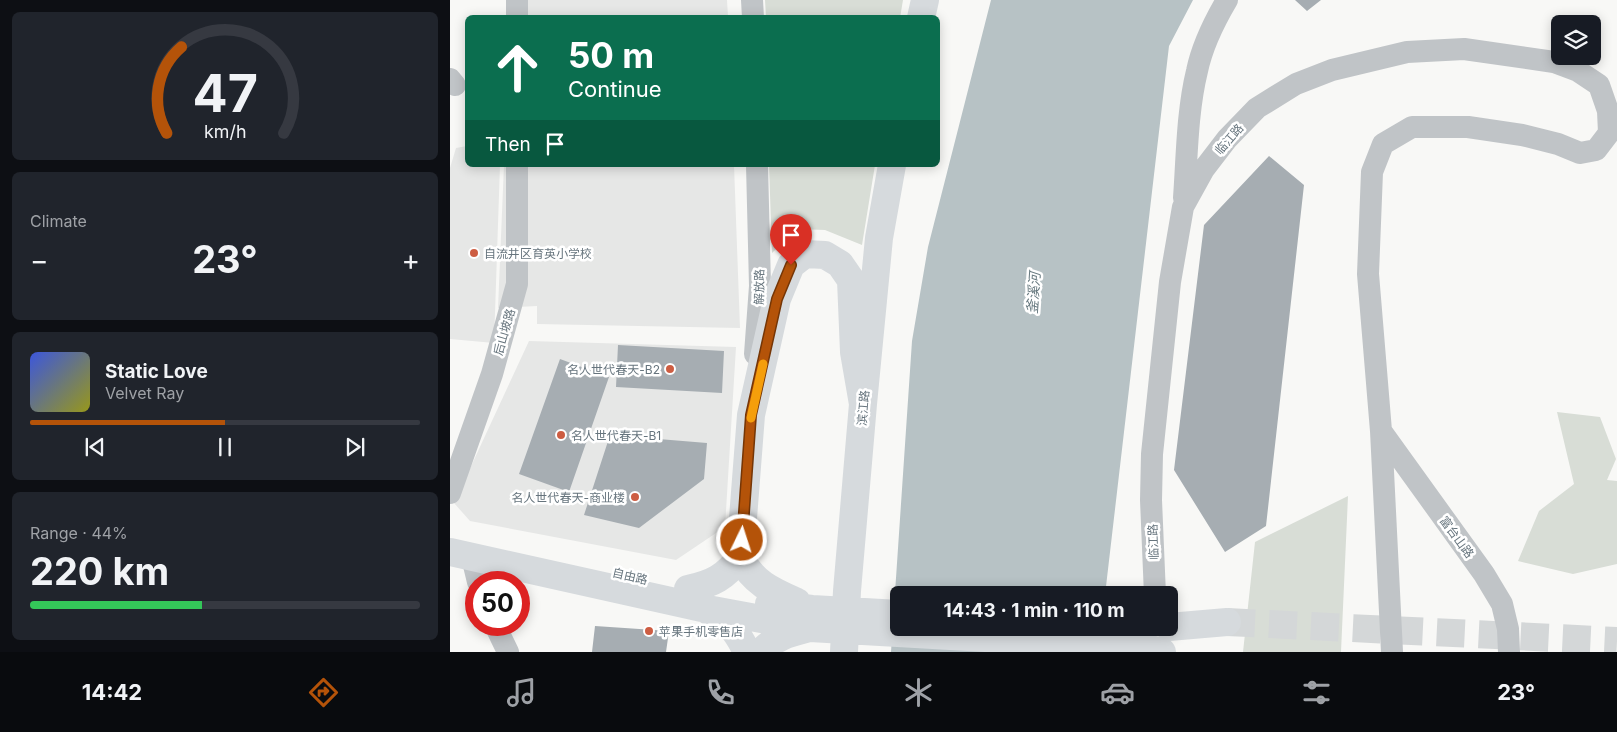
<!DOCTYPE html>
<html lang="en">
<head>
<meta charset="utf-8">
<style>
	:root { --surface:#171b24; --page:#20242c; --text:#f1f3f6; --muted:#9ea1a6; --line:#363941; --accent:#b45309 }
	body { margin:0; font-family:Inter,"Noto Sans SC",sans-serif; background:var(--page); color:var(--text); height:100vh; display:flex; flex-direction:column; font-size:19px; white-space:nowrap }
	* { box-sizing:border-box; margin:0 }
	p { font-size:16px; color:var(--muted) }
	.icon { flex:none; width:28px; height:28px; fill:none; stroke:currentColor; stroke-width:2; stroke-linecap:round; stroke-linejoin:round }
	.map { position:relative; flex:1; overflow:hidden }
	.panel { display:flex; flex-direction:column; gap:12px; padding:12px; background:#0d0f14; width:450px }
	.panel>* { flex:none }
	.guide { position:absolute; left:15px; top:15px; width:475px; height:152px; border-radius:8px; box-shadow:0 2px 12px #0003; background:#0b6e4f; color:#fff; overflow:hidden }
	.buttons { position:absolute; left:1101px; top:15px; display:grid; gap:10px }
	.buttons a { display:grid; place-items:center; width:50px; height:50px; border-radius:8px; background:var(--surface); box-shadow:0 2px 12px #0003; font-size:25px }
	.speed { position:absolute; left:15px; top:571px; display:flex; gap:10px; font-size:25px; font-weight:700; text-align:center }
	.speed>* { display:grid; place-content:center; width:65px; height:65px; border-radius:50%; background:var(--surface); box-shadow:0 2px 12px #0003; line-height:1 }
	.speed .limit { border:8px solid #d22; background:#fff; color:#111 }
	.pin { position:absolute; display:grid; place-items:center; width:42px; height:42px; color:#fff; margin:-51px -21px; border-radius:50% 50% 50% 0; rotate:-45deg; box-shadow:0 0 5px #0007 }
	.pin .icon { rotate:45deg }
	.me { position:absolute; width:55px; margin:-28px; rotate:4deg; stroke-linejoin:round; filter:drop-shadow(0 0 4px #0008) }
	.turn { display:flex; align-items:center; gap:18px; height:105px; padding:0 20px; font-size:22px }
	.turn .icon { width:65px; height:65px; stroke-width:2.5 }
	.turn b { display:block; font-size:35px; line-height:42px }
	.then { display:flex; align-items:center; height:48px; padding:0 20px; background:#0003; gap:10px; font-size:19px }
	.big { font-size:38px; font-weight:700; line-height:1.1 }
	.panel .tile { flex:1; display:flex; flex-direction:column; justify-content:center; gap:8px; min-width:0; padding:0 18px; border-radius:8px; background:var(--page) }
	.panel .dial { align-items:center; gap:0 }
	.dial svg { height:130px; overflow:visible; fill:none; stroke:var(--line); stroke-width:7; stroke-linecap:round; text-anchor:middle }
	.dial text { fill:var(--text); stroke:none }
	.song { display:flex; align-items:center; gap:15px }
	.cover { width:60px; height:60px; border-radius:8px; background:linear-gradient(135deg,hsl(230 70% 55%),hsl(60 70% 35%)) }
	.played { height:5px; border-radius:2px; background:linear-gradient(90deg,var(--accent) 50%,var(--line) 50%) }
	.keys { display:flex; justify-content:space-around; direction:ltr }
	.heat { display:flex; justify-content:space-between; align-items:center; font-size:28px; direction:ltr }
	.charge { height:8px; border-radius:4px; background:linear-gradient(90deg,#34c759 44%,var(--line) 0) }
	.trip { position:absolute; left:440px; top:586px; width:288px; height:50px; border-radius:8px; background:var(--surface); box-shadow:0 2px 12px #0003; font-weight:700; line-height:50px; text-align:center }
	.tab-bar { display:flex; height:80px; justify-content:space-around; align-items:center; background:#090b0e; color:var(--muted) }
	.tab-bar .icon { width:35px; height:35px }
	.tab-bar .current { color:var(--accent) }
	.tab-bar b { font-size:22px; color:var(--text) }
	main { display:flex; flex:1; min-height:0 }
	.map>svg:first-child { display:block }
	.built { fill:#e6e7e6 }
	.green { fill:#d8ddd6 }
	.water { fill:#b7c2c5 }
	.building { fill:#a6adb2 }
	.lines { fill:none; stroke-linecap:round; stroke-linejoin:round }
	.major-tunnel { stroke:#d4d7d8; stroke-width:28; stroke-dasharray:28 14; stroke-linecap:butt }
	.minor { stroke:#c0c4c7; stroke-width:22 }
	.major { stroke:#d6dadd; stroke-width:28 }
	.route-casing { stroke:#753606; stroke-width:12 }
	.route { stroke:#b45309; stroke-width:9 }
	.slow { stroke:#f59e0b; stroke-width:9 }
	.poi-dot { fill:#cd5d42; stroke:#fff; stroke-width:2 }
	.labels { text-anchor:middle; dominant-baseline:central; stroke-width:5; stroke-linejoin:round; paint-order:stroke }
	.street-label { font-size:12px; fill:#66747d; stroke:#fff }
	.poi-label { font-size:12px; fill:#66747d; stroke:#fff; text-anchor:start }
	.water-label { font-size:14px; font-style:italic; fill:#67797f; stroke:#fff }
</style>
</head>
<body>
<main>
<section class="panel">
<div class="tile dial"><svg viewBox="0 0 100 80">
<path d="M14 69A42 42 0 1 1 86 69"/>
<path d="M14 69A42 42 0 0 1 23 16" stroke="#b45309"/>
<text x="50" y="56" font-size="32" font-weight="700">47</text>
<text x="50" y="72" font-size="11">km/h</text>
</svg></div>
<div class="tile"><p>Climate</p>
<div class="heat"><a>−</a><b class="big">23°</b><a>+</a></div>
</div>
<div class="tile">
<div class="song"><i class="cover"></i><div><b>Static Love</b><p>Velvet Ray</p></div></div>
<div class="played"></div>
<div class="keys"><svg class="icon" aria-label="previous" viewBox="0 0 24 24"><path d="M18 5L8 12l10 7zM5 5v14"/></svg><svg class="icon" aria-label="pause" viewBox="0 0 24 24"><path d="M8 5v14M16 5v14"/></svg><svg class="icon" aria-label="next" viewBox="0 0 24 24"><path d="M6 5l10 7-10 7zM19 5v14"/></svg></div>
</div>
<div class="tile"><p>Range · 44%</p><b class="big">220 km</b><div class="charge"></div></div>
</section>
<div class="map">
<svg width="1167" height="652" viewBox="0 0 1167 652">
	<rect width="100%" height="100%" fill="#f8f8f6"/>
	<!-- built -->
	<path class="built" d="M 56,0 L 277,0 L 278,17 L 56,18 Z
		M 17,146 L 18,165 L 50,165 L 44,343 L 0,339 L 0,168 L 6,148 Z
		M 54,165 L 284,165 L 290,328 L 87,324 L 87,306 L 48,308 Z
		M 79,341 L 286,347 L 275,527 L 226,560 L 20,521 L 4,503 Z"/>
	<!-- green -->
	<path class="green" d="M 315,0 L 453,0 L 450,18 L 316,17 Z
		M 319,165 L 425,165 L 412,245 L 375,230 L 347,229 L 322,253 Z
		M 1107,412 L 1150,417 L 1166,459 L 1157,480 L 1167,481 L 1167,564 L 1123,574 L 1068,561 L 1089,511 L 1124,484 Z
		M 898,496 L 891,652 L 793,652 L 805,542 Z"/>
	<!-- water -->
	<path class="water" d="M 541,0 L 743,0 L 719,46 L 655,595 L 449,595 L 449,628 L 652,628 L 649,652 L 441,652 L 462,341 L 478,247 Z"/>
	<!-- building -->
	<path class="building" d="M 845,0 L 871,0 L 857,11 Z
		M 819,156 L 854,185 L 816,526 L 775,552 L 724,470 L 754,225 Z
		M 168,345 L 274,351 L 272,393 L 166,387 Z
		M 110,359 L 159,377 L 119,492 L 69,474 Z
		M 160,435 L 257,443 L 254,479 L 189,528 L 134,515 Z
		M 145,626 L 219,631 L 216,652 L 142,652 Z"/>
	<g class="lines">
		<!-- major-tunnel -->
		<path class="major-tunnel" d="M 777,622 L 1167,641"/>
		<!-- minor -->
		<path class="minor" d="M 67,0 L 67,18
			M 302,0 L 303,18
			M 0,79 L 5,85
			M 734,198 C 737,157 737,112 747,71 C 752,47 764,22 777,0
			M 305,354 L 310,286 L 307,165
			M 931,431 L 1034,574 L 1052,604 L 1058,629 L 1059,652
			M 0,493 L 42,374 L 67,284 L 67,165
			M 22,557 L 28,582
			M 705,595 L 701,500 L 702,454 L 720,282 L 733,207 L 754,169 L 777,139 L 807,108 L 846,84 L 882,70 L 957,52 L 1014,49 L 1104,62 L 1128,71 L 1149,85 L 1158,111 L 1159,133 L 1146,150 L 1130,153 L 1108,144 L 1072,135 L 1018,127 L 962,127 L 933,144 L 922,172 L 918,274 L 931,431 L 942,652
			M 45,625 L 58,652"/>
		<!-- major -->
		<path class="major" d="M 471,18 L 475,0
			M 0,552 L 252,608 L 360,628 L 693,647 L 712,652
			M 290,557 L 301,415 L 327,299 L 341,265 L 355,254 L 375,255 L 390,264 L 401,280 L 404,352 L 413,404
			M 238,589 C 262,584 276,577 290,557 C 303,583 322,591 347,602
			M 319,604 L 362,609 L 449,614
			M 260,612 C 282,625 286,630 297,652
			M 719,627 L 777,622
			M 311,652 C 326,637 336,634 356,629
			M 394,652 L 397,591 L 413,404 L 429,238 L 442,165"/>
	</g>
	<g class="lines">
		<!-- route casing -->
		<g class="route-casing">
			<path id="route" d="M 292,540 L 301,415 L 327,299 L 341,265"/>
		</g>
		<!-- route -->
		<use href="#route" class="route"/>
		<!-- slow -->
		<path class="slow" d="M 301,418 L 313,364"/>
	</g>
	<!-- markers -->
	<g class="poi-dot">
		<circle cx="24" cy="253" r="5"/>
		<circle cx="220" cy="369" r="5"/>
		<circle cx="111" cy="435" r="5"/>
		<circle cx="185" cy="497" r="5"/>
		<circle cx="199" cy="631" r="5"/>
	</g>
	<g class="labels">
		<!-- street labels -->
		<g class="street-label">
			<text transform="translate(779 139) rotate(-49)">临江路</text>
			<text transform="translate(309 287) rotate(-89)">解放路</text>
			<text transform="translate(54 332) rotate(-74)">后山坡路</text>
			<text transform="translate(413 408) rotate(-85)">滨江路</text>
			<text transform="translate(1007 537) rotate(54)">富台山路</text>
			<text transform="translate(703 542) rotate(-92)">临江路</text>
			<text transform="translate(180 576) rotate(13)">自由路</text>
		</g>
		<!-- poi labels -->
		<g class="poi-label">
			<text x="34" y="253">自流井区育英小学校</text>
			<text x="210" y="369" text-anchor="end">名人世代春天-B2</text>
			<text x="121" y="435">名人世代春天-B1</text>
			<text x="175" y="497" text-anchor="end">名人世代春天-商业楼</text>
			<text x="209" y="631">苹果手机零售店</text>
		</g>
		<!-- water labels -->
		<g class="water-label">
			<text transform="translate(583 293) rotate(-86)">釜溪河</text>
		</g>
	</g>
</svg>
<div class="buttons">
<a><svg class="icon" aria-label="layers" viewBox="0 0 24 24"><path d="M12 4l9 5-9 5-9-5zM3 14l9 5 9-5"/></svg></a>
</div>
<div class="speed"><div class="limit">50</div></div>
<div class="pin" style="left:341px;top:265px;background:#d93025"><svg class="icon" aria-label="arrive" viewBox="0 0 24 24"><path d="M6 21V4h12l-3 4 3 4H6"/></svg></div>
<svg class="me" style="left:292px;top:540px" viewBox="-20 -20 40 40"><circle r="17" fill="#b45309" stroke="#fff" stroke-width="3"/><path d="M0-11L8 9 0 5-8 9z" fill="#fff"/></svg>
<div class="trip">14:43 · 1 min · 110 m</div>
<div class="guide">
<div class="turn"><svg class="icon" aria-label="ahead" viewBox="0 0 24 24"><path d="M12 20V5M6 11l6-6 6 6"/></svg><div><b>50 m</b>Continue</div></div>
<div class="then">Then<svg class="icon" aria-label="arrive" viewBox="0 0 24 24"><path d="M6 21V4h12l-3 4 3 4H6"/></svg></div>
</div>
</div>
</main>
<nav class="tab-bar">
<b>14:42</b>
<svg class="icon current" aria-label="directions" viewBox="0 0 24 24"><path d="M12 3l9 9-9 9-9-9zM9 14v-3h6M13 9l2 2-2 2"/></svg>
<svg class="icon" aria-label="music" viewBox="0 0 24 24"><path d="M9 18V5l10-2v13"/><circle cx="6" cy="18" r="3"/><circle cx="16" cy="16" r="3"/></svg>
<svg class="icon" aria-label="phone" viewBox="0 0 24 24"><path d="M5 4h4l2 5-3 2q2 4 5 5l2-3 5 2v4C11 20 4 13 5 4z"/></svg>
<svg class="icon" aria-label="climate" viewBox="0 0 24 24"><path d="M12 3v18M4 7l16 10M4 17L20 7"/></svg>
<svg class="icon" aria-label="car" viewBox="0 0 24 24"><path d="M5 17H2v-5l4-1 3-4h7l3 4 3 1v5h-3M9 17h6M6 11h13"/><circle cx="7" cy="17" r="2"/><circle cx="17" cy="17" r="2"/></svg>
<svg class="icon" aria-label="filters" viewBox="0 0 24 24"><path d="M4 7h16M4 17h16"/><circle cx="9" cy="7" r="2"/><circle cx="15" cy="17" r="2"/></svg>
<b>23°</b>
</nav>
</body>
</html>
